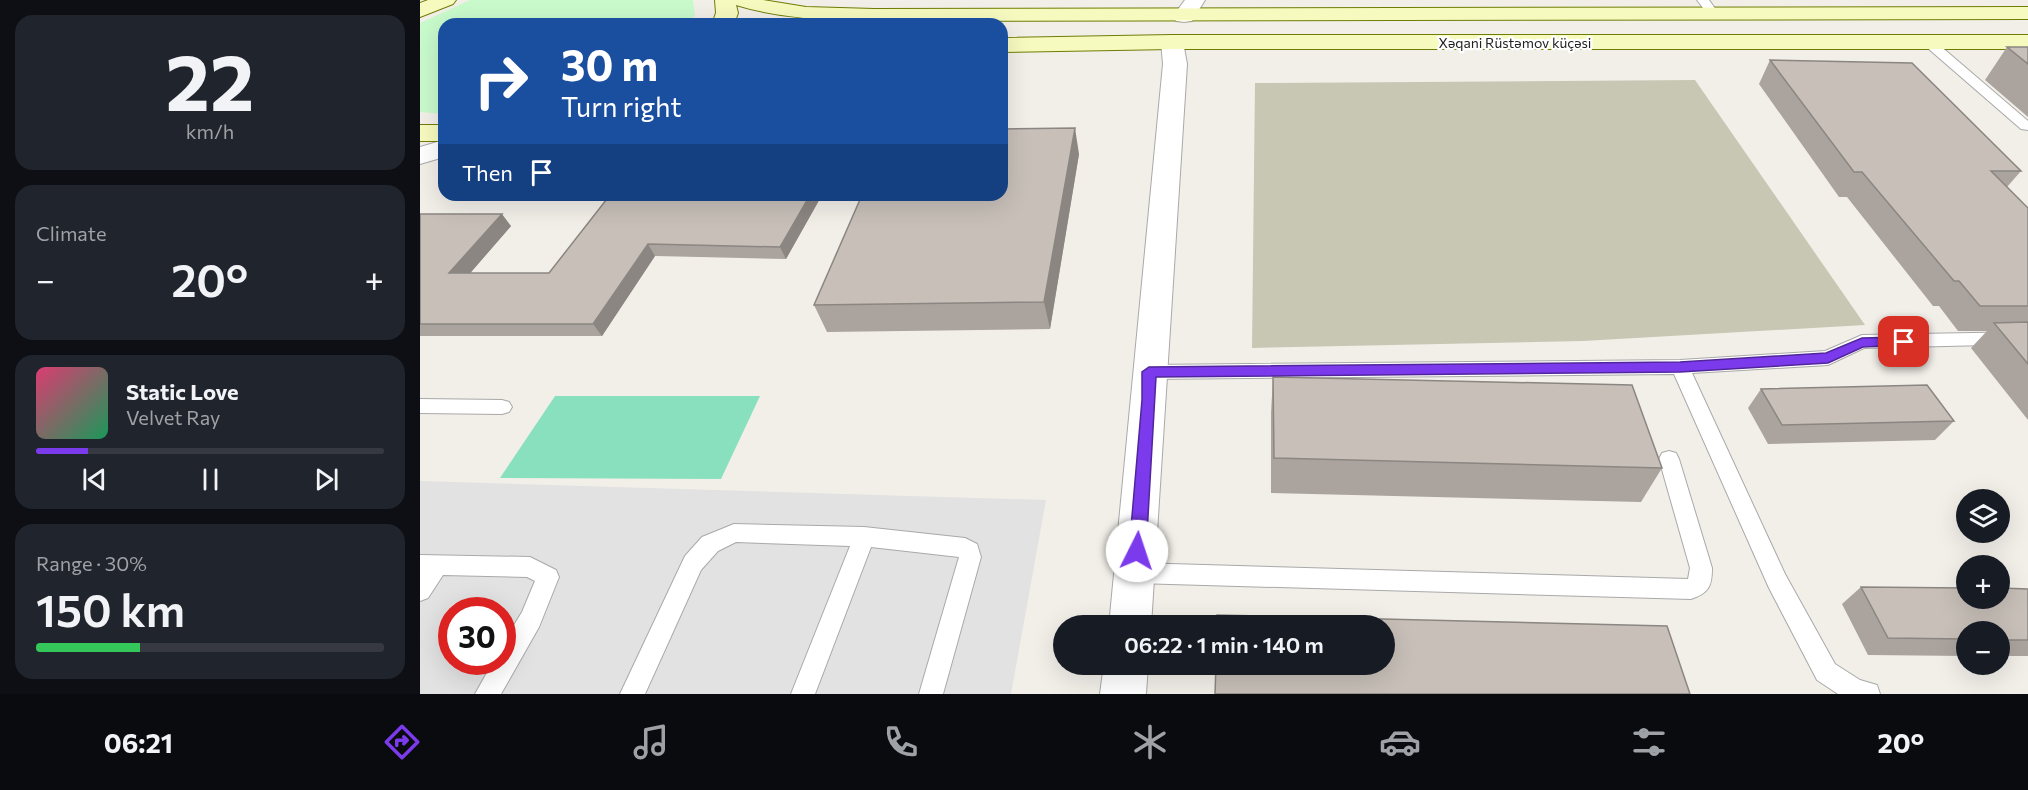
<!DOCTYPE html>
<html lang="en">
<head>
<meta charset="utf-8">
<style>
	:root { --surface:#171b24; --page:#20242c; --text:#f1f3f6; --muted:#9ea1a6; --line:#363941; --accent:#7c3aed }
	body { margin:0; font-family:Commissioner,sans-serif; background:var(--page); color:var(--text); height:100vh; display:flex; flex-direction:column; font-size:22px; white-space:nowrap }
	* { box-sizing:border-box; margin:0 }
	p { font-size:20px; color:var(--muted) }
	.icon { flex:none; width:33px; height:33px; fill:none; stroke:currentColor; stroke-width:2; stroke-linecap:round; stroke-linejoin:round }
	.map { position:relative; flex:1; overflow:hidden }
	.panel { display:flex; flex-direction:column; gap:15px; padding:15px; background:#0d0f14; width:420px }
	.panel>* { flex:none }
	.hud { position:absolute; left:18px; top:18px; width:570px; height:183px; border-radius:18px; box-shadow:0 6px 24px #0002; background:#1a4fa0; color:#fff; overflow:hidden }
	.fabs { position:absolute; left:1536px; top:489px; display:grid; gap:12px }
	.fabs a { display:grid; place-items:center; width:54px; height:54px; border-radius:50%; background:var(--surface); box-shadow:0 6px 24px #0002; font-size:30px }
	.speed { position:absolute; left:18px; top:597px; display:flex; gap:12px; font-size:30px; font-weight:700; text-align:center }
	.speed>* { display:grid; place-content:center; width:78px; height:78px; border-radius:50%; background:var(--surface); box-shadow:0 6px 24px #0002; line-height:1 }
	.speed .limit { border:9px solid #d22; background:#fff; color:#111 }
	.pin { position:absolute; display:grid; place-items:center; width:51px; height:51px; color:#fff; margin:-26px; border-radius:12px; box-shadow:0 3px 9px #0006 }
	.me { position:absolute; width:66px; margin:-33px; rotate:4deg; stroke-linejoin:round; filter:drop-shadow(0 0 4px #0008) }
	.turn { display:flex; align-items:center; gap:21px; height:126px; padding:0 24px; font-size:27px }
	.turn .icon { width:78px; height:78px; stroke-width:2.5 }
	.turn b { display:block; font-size:42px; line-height:51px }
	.then { display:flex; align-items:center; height:57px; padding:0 24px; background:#0003; gap:12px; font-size:22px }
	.big { font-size:45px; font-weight:600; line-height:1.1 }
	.panel .card { flex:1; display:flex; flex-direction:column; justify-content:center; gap:9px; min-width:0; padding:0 21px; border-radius:18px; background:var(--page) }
	.panel .dial { align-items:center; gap:0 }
	.dial b { font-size:78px; line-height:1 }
	.song { display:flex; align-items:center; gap:18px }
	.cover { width:72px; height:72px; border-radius:9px; background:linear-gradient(135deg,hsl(340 70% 55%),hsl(150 70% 35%)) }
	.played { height:6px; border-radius:3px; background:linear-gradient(90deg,var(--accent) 15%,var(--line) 15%) }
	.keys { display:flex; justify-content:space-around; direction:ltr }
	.heat { display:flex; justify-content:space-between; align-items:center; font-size:33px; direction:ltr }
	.charge { height:9px; border-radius:4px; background:linear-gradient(90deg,#34c759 30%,var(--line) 0) }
	.trip { position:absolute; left:633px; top:615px; width:342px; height:60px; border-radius:30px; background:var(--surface); box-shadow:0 6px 24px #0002; font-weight:600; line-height:60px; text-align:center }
	.tabs { display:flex; height:96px; justify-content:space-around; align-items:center; background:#090b0e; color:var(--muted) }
	.tabs .icon { width:42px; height:42px }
	.tabs .on { color:var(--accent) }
	.tabs b { font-size:27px; color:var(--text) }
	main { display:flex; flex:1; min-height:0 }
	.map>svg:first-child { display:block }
	.construction { fill:#c7c7b4 }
	.park { fill:#c8facc }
	.pitch { fill:#88e0be }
	.parking { fill:#e2e2e2; fill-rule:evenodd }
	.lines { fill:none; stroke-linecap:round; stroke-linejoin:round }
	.service-casing { stroke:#a9a9a9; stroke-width:2 }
	.minor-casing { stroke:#a9a9a9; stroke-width:2 }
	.tertiary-casing { stroke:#a9a9a9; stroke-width:2 }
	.secondary-casing { stroke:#707d05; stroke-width:2 }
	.service { fill:#fff; fill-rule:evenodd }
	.minor { fill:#fff; fill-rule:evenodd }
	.tertiary { fill:#fff; fill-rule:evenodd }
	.secondary { fill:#f7fabf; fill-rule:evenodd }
	.wall { fill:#aba49e }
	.shaded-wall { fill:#8b8681 }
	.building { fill:#c7bfb8; stroke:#8b8681; stroke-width:1.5 }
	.route { fill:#7c3aed; stroke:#51269a; stroke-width:1.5 }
	.labels { text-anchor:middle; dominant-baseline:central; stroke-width:4.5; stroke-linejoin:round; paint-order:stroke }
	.far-street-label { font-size:14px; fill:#222; stroke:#fff }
</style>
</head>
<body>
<main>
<section class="panel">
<div class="card dial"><b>22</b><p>km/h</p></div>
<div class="card"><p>Climate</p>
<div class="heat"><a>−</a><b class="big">20°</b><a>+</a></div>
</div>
<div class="card">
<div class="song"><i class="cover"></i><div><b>Static Love</b><p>Velvet Ray</p></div></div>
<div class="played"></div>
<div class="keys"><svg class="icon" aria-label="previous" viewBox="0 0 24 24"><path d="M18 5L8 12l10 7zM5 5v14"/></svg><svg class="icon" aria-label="pause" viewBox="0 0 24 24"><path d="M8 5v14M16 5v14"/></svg><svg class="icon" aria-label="next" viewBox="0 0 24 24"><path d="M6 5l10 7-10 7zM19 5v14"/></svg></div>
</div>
<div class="card"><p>Range · 30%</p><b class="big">150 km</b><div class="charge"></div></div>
</section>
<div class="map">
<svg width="1608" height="694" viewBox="0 0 1608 694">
	<rect width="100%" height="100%" fill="#f2efe9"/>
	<!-- construction -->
	<path class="construction" d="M 1275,80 L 1445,325 L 1163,341 L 832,348 L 835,83 Z"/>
	<!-- park -->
	<path class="park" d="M 50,0 L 273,0 L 275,15 L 271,24 L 24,24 L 24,114 L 0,112 L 0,23 Z"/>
	<!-- pitch -->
	<path class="pitch" d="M 135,396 L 340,396 L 301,479 L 80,478 Z"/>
	<!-- parking -->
	<path class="parking" d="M 0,481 L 626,500 L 591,694 L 0,694 ZM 32,610 L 82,610 L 82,662 L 32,662 Z"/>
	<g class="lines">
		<!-- service casing -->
		<g class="service-casing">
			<path id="service" d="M 1277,0 L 1289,0 L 1299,14 L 1297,16 L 1289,16 Z
				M 1507,37 L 1511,38 L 1608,121 L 1608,130 L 1601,129 L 1503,44 L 1501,41 Z
				M 1608,332 L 1608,344 L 1444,348 L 1408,365 L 1272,373 L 1365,574 L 1415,664 L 1440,680 L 1457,685 L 1460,694 L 1418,694 L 1397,680 L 1349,588 L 1254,374 L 729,379 L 722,377 L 720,372 L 722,367 L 729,365 L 1260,360 L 1405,351 L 1442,335 Z
				M 0,399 L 82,400 L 89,402 L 92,407 L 89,412 L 82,414 L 0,413 Z
				M 1249,451 L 1256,453 L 1259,459 L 1292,568 C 1292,586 1289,593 1271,599 L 716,583 L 708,580 L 705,573 L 708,566 L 716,563 L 1268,579 L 1270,568 L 1239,459 L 1242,453 Z
				M 314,524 L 444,527 L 545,538 L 557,544 L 561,557 L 523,694 L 499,694 L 539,557 L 451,547 L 395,694 L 371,694 L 430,546 L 316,542 L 298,551 L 281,570 L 225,694 L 200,694 L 265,556 L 282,537 Z
				M 0,555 L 110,557 L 136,570 L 139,577 L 119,627 L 81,694 L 55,694 L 73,662 L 82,662 L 82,645 L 102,612 L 115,581 L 107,577 L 23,575 L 8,598 L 0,601 Z"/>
		</g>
		<!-- minor casing -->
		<g class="minor-casing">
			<path id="minor" d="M 765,0 L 785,0 L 772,21 L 764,22 L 756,21 L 753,16 Z
				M 752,35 L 760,37 L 763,42 L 767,64 L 731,626 L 689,626 L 743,64 L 741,42 L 744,37 Z
				M 684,664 L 728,664 L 726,694 L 680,694 Z"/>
		</g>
		<!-- tertiary casing -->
		<g class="tertiary-casing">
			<path id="tertiary" d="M 24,140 L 24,157 L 0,164 L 0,147 Z"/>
		</g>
		<!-- secondary casing -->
		<g class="secondary-casing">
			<path id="secondary" d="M 8,0 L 36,0 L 33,4 L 0,17 L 0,3 Z
				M 295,0 L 343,0 L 386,7 L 454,9 L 1608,7 L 1608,19 L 454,21 C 407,20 362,19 316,5 L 318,13 L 314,24 L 292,24 L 296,13 Z
				M 752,35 L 1608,35 L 1608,49 L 752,49 L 582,52 L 582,38 Z
				M 0,125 L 24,125 L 24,141 L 0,141 Z"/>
		</g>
		<!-- service -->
		<use href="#service" class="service"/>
		<!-- minor -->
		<use href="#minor" class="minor"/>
		<!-- tertiary -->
		<use href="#tertiary" class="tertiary"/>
		<!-- secondary -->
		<use href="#secondary" class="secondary"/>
	</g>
	<!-- wall -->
	<path class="wall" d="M 1587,47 L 1608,47 L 1608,117 L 1565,80 Z
		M 1350,60 L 1601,171 L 1587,187 L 1608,208 L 1608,420 L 1551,348 L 1567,331 L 1538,331 L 1519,306 L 1513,306 L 1427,197 L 1419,197 L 1339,84 Z
		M 659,154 L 630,329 L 407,332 L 394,305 Z
		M 190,195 L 402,195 L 366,259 L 235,256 L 182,336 L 0,336 L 0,214 L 91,226 L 50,273 L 129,273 Z
		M 853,377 L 1242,468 L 1221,502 L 851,493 L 851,413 Z
		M 1341,389 L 1534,421 L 1515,440 L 1348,444 L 1328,408 Z
		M 1441,587 L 1608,589 L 1608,656 L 1580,656 L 1580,632 L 1546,632 L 1546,656 L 1448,655 L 1422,604 Z"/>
	<!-- shaded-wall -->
	<path class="shaded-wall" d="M 655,128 L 659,154 L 630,329 L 624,302 Z
		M 390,195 L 402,195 L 366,259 L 360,247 Z
		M 82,214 L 91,226 L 40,285 L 29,273 Z
		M 228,244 L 235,256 L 182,336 L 173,324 Z"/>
	<!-- building -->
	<path class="building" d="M 1587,47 L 1608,47 L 1608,64 Z
		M 1350,60 L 1492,63 L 1601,171 L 1571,171 L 1608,208 L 1608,306 L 1560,306 L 1539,281 L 1534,281 L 1442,172 L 1434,172 Z
		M 655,128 L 624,302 L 394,305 L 442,195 L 582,195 L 582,129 Z
		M 190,195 L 390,195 L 360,247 L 228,244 L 173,324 L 0,324 L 0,214 L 82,214 L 29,273 L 129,273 Z
		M 1608,322 L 1608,364 L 1574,323 Z
		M 853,377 L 1212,385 L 1242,468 L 854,458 Z
		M 1507,385 L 1534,421 L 1362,425 L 1341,389 Z
		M 1441,587 L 1546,588 L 1546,598 L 1580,598 L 1580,588 L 1608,589 L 1608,640 L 1580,640 L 1580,632 L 1546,632 L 1546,639 L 1468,638 Z
		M 797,615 L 1247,626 L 1270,694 L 795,694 L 796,664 L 964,664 L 964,626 L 797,626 Z"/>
	<!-- route -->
	<path class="route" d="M 1484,337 L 1490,342 L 1488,345 L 1443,347 L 1408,363 L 1260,372 L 736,377 L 726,551 L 723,556 L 717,558 L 711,556 L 709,551 L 722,400 L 722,372 L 729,367 L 1260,362 L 1406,353 L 1442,338 Z"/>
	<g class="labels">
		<!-- far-street labels -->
		<g class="far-street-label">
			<text x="1095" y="42">Xəqani Rüstəmov küçəsi</text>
		</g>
	</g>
</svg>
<div class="fabs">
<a><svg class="icon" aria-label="layers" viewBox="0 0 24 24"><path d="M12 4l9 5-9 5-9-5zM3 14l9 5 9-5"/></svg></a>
<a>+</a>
<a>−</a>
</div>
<div class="speed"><div class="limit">30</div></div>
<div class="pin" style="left:1484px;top:342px;background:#d93025"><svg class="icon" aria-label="arrive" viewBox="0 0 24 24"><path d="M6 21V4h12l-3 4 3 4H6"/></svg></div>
<svg class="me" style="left:717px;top:551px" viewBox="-20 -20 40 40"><circle r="19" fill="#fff"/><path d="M0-13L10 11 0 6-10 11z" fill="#7c3aed"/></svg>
<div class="trip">06:22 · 1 min · 140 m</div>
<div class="hud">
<div class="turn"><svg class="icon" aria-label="right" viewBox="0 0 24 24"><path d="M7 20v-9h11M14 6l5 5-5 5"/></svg><div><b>30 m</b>Turn right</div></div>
<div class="then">Then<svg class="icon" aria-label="arrive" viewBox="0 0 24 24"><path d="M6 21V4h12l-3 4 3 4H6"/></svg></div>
</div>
</div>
</main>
<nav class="tabs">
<b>06:21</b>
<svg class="icon on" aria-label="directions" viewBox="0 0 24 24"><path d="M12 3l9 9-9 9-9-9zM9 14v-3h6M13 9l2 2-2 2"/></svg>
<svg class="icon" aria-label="music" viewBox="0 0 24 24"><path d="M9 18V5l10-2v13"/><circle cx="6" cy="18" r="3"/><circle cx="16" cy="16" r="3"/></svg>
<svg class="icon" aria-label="phone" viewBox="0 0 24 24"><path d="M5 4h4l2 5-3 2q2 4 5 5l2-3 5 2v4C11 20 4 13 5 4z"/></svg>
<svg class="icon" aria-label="climate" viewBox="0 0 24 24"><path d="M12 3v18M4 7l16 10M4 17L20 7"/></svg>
<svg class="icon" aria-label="car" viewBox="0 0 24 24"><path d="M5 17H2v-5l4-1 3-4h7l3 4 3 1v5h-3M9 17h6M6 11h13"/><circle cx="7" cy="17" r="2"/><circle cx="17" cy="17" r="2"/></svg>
<svg class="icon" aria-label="filters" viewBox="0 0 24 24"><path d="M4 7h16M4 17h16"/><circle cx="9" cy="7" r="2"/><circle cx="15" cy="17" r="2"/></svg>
<b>20°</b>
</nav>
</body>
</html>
